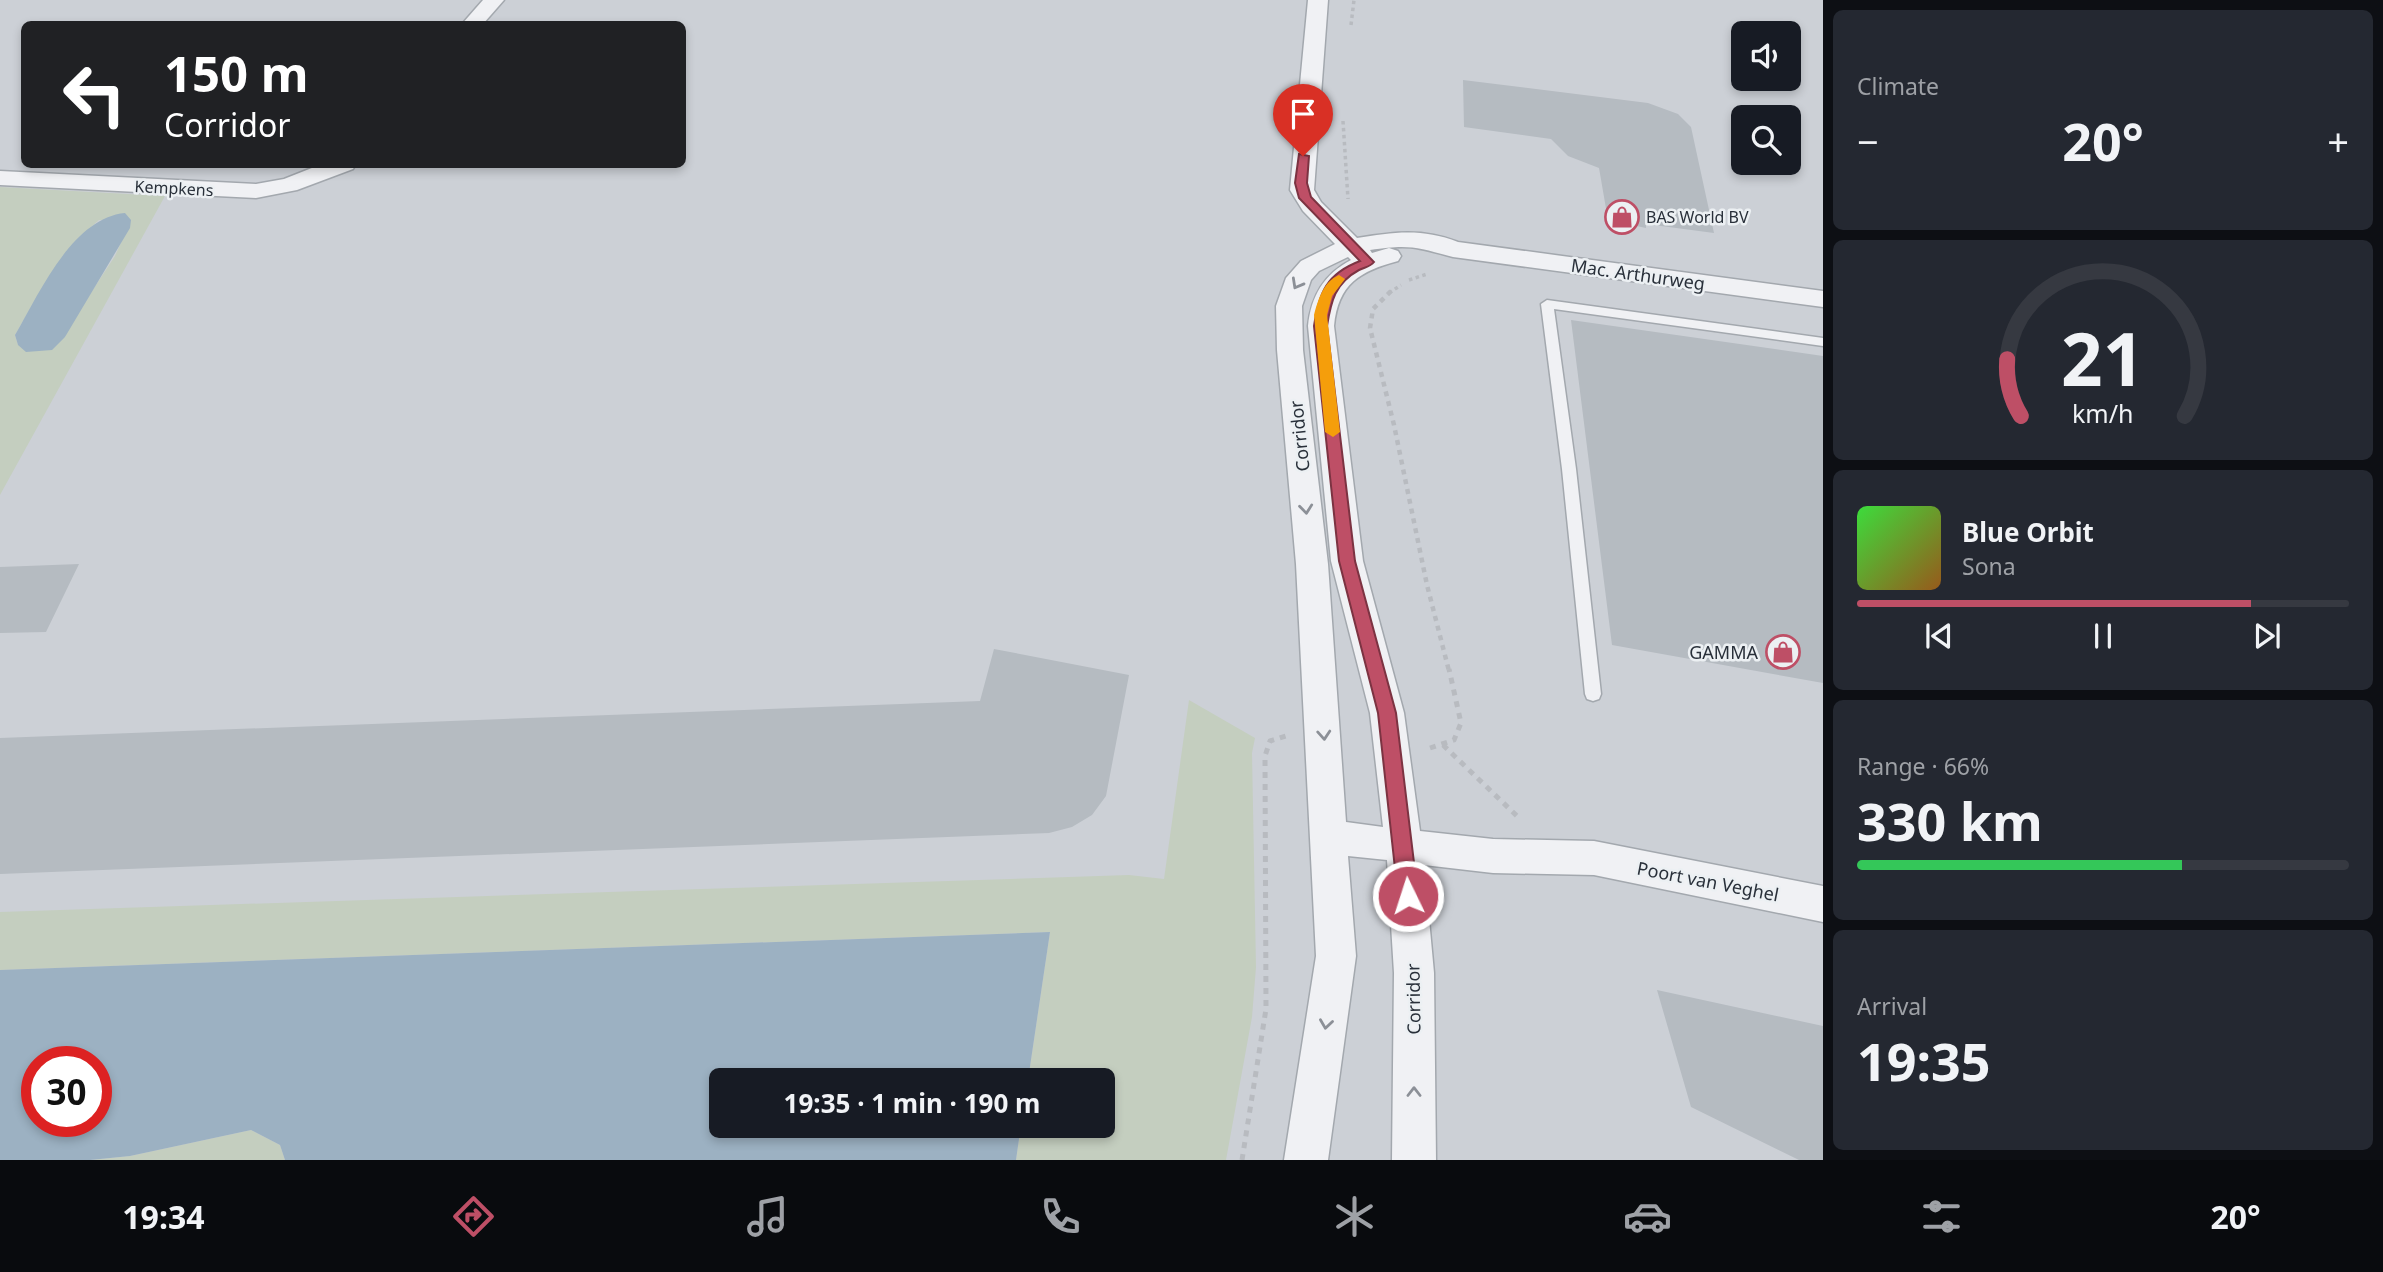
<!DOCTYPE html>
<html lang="en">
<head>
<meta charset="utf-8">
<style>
	:root { --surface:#171b24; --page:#242831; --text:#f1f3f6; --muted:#9ea1a6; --line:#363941; --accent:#be4f66 }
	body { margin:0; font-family:"Noto Sans",sans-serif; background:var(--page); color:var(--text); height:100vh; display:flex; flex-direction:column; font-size:26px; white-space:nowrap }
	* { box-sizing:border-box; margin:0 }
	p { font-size:23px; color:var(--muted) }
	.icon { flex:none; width:38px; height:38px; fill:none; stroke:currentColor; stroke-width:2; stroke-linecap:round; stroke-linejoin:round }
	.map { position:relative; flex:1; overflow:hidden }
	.drawer { display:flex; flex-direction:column; gap:10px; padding:10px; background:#0d0f14; width:560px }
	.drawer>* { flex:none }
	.top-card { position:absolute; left:21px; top:21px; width:665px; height:147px; border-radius:10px; box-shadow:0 4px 10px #0003; background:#202124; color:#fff; overflow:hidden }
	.fabs { position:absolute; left:1731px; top:21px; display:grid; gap:14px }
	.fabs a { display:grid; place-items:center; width:70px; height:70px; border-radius:10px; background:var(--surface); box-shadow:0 4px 10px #0003; font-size:35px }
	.speed { position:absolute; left:21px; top:1046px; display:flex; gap:14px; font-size:35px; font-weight:700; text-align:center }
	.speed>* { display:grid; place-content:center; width:91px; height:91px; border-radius:50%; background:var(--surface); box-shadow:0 4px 10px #0003; line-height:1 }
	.speed .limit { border:10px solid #d22; background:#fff; color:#111 }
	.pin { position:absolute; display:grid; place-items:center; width:60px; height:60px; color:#fff; margin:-72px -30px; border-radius:50% 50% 50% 0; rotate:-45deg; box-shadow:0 0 7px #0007 }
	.pin .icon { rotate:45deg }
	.me { position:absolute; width:77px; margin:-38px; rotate:356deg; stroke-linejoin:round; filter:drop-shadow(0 0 5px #0008) }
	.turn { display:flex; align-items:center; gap:24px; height:147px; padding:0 28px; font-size:32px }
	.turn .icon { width:91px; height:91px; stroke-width:2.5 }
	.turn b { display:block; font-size:49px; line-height:60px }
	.big { font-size:52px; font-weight:700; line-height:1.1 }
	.drawer .card { flex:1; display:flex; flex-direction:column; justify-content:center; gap:10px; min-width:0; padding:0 24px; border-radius:10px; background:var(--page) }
	.drawer .dial { align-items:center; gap:0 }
	.dial svg { height:182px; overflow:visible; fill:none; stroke:var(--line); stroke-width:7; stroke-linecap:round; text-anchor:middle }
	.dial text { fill:var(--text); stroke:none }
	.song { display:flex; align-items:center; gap:21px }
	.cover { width:84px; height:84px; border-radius:10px; background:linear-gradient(135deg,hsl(120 70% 55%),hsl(30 70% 35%)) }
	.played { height:7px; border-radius:4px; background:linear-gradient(90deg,var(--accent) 80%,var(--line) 80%) }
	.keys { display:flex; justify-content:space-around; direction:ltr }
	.heat { display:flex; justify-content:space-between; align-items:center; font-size:38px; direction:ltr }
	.charge { height:10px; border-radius:5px; background:linear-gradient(90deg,#34c759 66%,var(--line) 0) }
	.trip { position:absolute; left:709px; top:1068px; width:406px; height:70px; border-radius:10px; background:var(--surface); box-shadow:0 4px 10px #0003; font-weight:700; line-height:70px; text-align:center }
	.dock { display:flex; height:112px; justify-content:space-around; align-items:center; background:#090b0e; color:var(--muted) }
	.dock .icon { width:49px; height:49px }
	.dock .current { color:var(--accent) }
	.dock b { font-size:32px; color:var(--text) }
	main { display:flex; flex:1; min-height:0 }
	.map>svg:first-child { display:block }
	.built { fill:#ccd0d6; fill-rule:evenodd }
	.green { fill:#c4cebf; fill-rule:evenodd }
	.water { fill:#9cb1c2; fill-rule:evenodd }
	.building { fill:#b5bbc1 }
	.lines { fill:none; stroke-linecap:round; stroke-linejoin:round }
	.lane-casing { stroke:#a3a8ae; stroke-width:3 }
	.street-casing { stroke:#a3a8ae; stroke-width:3 }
	.path-far2 { stroke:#b8bbc0; stroke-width:3.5; stroke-dasharray:3.5 3.5; stroke-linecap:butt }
	.path-far1 { stroke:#b8bbc0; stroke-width:4.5; stroke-dasharray:5 5; stroke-linecap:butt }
	.path { stroke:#b8bbc0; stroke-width:5; stroke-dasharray:6 6; stroke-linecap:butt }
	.lane { fill:#f0f1f4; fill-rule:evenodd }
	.street { fill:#f0f1f4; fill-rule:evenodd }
	.oneway { stroke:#8c9097 }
	.route { fill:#be4f66; stroke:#7c3342; stroke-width:2 }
	.slow { fill:#f59e0b }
	.labels { text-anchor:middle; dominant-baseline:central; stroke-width:5; stroke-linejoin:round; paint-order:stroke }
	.far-street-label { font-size:16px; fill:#29303a; stroke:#ecf0f3 }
	.far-poi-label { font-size:16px; fill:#29303a; stroke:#ecf0f3; text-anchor:start }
	.street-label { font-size:18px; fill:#29303a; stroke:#ecf0f3 }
	.poi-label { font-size:18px; fill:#29303a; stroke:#ecf0f3; text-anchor:end }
</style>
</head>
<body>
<main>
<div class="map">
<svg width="1823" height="1160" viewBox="0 0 1823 1160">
	<rect width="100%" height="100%" fill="#dde1e5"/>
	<!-- built -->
	<path class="built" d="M 0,0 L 1823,0 L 1823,1160 L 0,1160 ZM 24,24 L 682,24 L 682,164 L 24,164 ZM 1743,33 L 1788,33 L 1788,79 L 1743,79 ZM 1743,117 L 1788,117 L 1788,163 L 1743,163 ZM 37,1062 L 96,1062 L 96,1122 L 37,1122 ZM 721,1080 L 1102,1080 L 1102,1125 L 721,1125 Z"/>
	<!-- green -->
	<path class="green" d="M 0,187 L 165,196 L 0,495 ZM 99,220 L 131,220 L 115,256 L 69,326 L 65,337 L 18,345 L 15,335 C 40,292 61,252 99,220 Z
		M 1189,700 L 1255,738 L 1252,753 L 1256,967 L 1252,1017 L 1226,1160 L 1016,1160 L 1021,1125 L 1102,1125 L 1102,1080 L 1028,1080 L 1050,932 L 0,970 L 0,912 L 1129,875 L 1164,879 Z
		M 251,1130 L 280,1145 L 285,1160 L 90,1160 L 130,1156 Z"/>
	<!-- water -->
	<path class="water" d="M 125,213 L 131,220 L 130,228 L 65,337 L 52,350 L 26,352 L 18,345 L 15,335 C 39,294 72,218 125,213 Z
		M 1050,932 L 1028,1080 L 721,1080 L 721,1125 L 1021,1125 L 1016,1160 L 285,1160 L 280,1145 L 251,1130 L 130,1156 L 90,1160 L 0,1160 L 0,970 ZM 37,1062 L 96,1062 L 96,1122 L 37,1122 Z"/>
	<!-- building -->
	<path class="building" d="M 1463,80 L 1648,103 L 1678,114 L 1691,127 L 1714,233 L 1646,224 L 1646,228 L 1608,220 L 1599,168 L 1568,156 L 1551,139 L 1464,127 Z
		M 1571,320 L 1823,356 L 1823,683 L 1612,645 Z
		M 79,564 L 46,632 L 0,633 L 0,567 Z
		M 994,649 L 1129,675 L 1106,796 L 1092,815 L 1072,827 L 1049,833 L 0,874 L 0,738 L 980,701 Z
		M 1657,990 L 1823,1026 L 1823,1160 L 1799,1160 L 1691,1107 Z"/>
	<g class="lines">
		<!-- lane casing -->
		<g class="lane-casing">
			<path id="lane" d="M 1547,300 L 1823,338 L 1823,346 L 1554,309 L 1576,469 L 1601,694 L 1599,699 L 1593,701 L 1587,699 L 1585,694 L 1562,469 L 1541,304 Z"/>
		</g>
		<!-- street casing -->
		<g class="street-casing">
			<path id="street" d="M 483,0 L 504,0 L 483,24 L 462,24 Z
				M 1308,0 L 1328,0 L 1314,190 L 1321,202 L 1357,238 C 1393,232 1423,228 1458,242 L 1823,291 L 1823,307 L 1453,257 C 1416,247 1409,244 1370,250 L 1372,253 L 1389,248 L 1398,251 L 1401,256 L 1398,261 C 1360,271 1338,284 1334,326 L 1363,561 L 1404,713 L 1420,831 L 1493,839 L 1594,841 L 1823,886 L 1823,922 L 1594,875 L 1493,873 L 1424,865 L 1434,973 L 1436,1160 L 1392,1160 L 1394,973 L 1387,860 L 1348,856 L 1356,956 L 1328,1160 L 1284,1160 L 1316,956 L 1296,564 L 1277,350 L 1276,306 L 1286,278 L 1301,261 L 1335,244 L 1303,211 L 1290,190 ZM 1348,257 L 1351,260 C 1324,274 1311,296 1308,326 L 1331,561 L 1370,713 L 1383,827 L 1346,822 L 1328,564 L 1303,350 L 1302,306 L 1311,280 L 1319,271 Z
				M 322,164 L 356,164 L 353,169 L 297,190 L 256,198 L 0,185 L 0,171 L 256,184 L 284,179 Z"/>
		</g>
		<!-- path-far2 -->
		<path class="path-far2" d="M 1351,25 L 1354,0
			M 1343,121 L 1348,199
			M 1409,280 L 1427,274
			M 1389,293 L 1401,285"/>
		<!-- path-far1 -->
		<path class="path-far1" d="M 1391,291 L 1373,309 L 1370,328 L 1394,425 L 1427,585 L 1449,671"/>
		<!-- path -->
		<path class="path" d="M 1443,745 L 1518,817
			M 1430,748 L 1454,740 L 1461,723 L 1449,669
			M 1242,1160 L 1266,1009 L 1265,756 L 1270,741 L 1286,736"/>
		<!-- lane -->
		<use href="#lane" class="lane"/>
		<!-- street -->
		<use href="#street" class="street"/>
	</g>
	<!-- one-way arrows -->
	<defs><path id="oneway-chevron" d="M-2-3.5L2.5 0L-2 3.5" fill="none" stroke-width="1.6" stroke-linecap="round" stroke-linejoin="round" transform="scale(1.75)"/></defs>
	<g class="oneway">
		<use href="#oneway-chevron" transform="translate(1297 284) rotate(119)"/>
		<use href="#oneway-chevron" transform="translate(1306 509) rotate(84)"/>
		<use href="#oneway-chevron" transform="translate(1324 735) rotate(86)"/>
		<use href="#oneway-chevron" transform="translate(1326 1024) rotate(98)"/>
		<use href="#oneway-chevron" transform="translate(1414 1092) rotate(-90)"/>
	</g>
	<!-- route -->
	<path class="route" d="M 1299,154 L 1309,156 L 1307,183 L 1311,197 L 1374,262 C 1370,267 1365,267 1359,270 C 1335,283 1331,301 1327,326 L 1355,561 L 1396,713 L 1418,896 L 1415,903 L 1408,905 L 1401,903 L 1398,896 L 1378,713 L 1339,561 L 1314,326 C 1319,293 1326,274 1360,261 L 1299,198 L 1295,183 Z"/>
	<!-- slow -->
	<path class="slow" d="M 1339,275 L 1345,279 L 1332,296 L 1327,315 L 1340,432 L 1333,437 L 1325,432 L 1314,315 C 1318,300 1323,282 1339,275 Z"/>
	<!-- icons -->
	<defs>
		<g id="shop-ring" transform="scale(1.75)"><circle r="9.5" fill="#ecf0f3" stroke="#be4f66" stroke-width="1.5"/><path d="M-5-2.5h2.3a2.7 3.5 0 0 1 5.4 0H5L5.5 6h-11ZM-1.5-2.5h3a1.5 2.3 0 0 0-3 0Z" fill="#be4f66"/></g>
	</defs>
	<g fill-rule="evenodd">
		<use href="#shop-ring" x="1622" y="217"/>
		<use href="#shop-ring" x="1783" y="652"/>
	</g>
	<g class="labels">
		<!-- far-street labels -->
		<g class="far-street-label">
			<text transform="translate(174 188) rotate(3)">Kempkens</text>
		</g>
		<!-- far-poi labels -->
		<g class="far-poi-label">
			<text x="1646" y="217">BAS World BV</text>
		</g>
		<!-- street labels -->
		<g class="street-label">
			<text transform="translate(1638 274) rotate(8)">Mac. Arthurweg</text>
			<text transform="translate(1299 436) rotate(-96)">Corridor</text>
			<text transform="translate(1708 881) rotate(11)">Poort van Veghel</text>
			<text transform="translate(1413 999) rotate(-91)">Corridor</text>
		</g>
		<!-- poi labels -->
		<g class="poi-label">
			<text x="1758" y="652">GAMMA</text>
		</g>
	</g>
</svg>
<div class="fabs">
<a><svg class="icon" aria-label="sound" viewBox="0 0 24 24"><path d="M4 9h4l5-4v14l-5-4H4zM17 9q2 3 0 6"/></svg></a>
<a><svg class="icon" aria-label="search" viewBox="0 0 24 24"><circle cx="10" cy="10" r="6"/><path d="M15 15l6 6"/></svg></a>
</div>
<div class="speed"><div class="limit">30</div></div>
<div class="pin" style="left:1303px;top:156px;background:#d93025"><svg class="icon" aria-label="arrive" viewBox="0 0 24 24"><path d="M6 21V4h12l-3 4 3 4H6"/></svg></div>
<svg class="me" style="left:1408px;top:896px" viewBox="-20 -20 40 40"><circle r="17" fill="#be4f66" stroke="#fff" stroke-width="3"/><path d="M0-11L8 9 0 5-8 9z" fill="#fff"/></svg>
<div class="trip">19:35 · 1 min · 190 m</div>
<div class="top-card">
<div class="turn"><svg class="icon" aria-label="left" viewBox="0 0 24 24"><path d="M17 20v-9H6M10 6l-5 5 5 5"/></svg><div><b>150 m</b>Corridor</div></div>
</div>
</div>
<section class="drawer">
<div class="card"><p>Climate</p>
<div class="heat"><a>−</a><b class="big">20°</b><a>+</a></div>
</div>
<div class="card dial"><svg viewBox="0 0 100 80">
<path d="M14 69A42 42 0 1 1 86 69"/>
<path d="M14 69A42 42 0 0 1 8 44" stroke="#be4f66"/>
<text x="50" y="56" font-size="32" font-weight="700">21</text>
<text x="50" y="72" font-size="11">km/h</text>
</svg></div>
<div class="card">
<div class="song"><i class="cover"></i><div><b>Blue Orbit</b><p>Sona</p></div></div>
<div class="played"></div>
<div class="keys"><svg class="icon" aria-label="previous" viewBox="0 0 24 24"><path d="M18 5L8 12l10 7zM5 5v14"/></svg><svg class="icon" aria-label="pause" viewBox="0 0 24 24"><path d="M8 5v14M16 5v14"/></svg><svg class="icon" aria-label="next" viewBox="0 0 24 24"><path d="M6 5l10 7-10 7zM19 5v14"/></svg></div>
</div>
<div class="card"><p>Range · 66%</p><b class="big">330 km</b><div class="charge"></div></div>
<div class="card"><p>Arrival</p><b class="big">19:35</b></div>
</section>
</main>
<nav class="dock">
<b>19:34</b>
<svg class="icon current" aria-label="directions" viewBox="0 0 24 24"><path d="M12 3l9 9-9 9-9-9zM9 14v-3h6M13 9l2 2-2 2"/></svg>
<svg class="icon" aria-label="music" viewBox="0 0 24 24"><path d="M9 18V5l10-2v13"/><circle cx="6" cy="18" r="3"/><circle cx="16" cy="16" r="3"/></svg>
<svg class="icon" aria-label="phone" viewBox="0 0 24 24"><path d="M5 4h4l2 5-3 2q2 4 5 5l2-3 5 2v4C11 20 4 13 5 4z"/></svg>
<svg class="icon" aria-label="climate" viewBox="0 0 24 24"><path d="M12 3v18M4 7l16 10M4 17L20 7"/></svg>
<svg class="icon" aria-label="car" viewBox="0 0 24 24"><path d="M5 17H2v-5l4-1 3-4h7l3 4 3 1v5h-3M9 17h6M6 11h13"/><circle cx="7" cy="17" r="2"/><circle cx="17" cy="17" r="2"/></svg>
<svg class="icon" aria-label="filters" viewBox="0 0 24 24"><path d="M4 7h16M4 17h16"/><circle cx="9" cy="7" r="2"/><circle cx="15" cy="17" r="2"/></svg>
<b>20°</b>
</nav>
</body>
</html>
